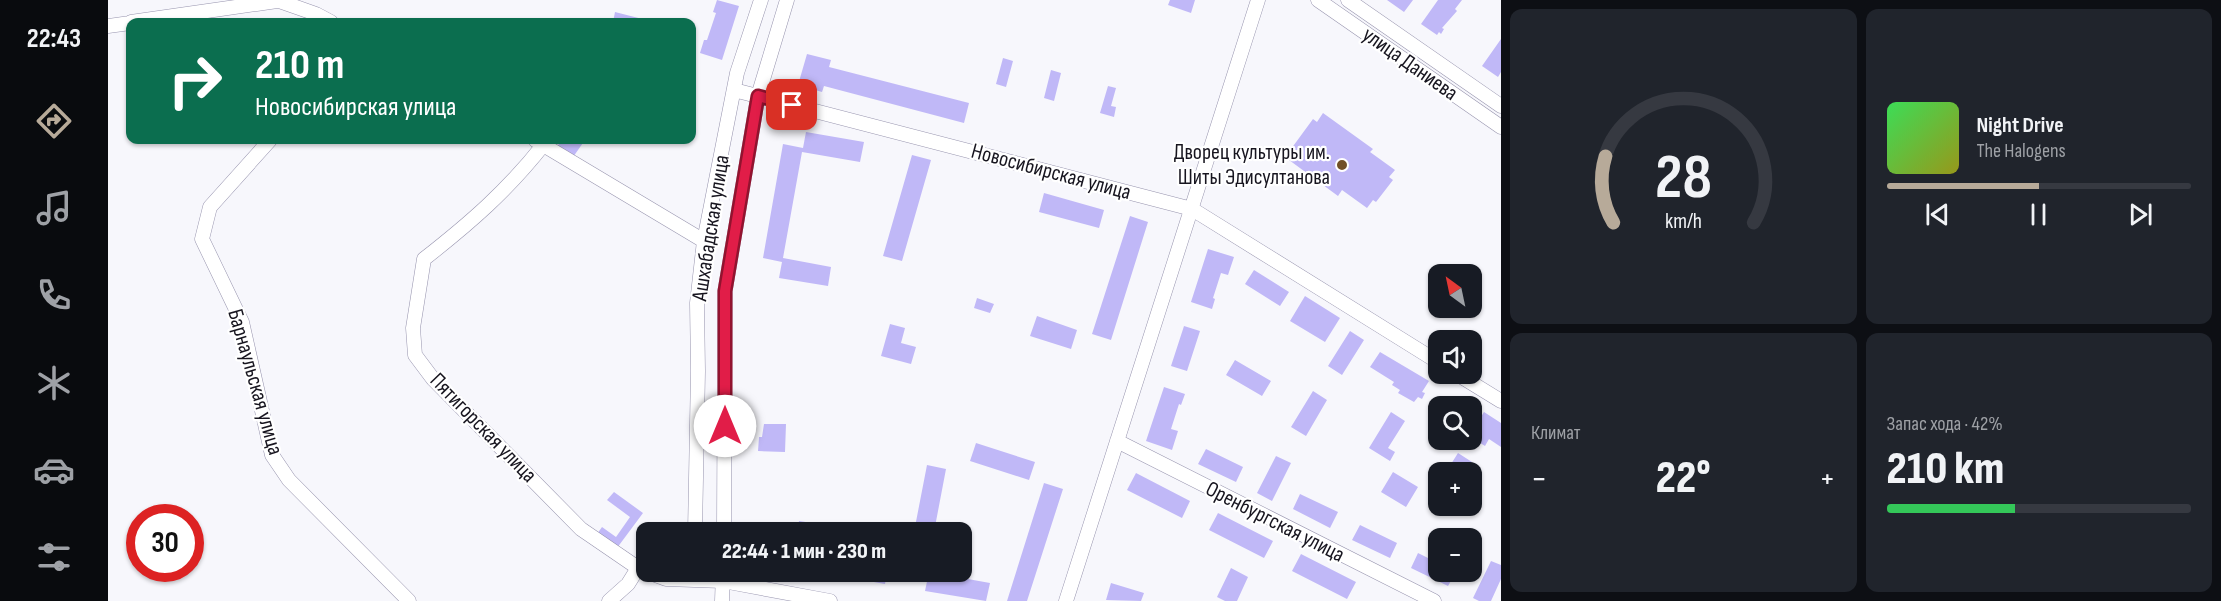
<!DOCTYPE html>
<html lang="ru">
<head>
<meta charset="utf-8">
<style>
	:root { --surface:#171b24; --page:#20242c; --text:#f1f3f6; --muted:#9ea1a6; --line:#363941; --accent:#b7aa99 }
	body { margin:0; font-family:"Sofia Sans Condensed",sans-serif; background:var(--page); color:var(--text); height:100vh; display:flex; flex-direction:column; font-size:22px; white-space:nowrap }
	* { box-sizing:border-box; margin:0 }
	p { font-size:20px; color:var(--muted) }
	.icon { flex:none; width:33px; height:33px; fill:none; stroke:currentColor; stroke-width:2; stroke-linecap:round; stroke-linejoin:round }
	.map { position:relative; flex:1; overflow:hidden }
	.sheet { display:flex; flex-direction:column; gap:9px; padding:9px; background:#0d0f14; width:720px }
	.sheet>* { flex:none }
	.hud { position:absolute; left:18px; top:18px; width:570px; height:126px; border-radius:12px; box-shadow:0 2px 4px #0004; background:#0b6e4f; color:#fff; overflow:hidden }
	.needle { width:39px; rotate:327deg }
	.controls { position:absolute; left:1320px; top:264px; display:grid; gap:12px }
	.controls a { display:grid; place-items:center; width:54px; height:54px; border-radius:12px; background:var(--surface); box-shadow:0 2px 4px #0004; font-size:30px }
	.speed { position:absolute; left:18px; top:504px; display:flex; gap:12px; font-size:30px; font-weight:700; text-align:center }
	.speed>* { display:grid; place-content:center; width:78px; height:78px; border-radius:50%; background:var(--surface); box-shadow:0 2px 4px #0004; line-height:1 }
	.speed .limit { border:9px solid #d22; background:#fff; color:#111 }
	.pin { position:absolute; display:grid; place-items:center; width:51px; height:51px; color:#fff; margin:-26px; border-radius:12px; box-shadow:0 3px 9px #0006 }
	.me { position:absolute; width:66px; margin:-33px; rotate:0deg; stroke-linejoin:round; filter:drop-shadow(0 0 4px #0008) }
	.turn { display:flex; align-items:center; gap:21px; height:126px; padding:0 30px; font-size:27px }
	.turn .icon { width:78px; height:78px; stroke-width:2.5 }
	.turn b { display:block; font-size:42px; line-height:51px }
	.big { font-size:45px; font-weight:800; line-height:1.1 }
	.sheet .widget { flex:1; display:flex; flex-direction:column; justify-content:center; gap:9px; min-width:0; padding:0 21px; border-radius:12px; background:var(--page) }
	.sheet .dial { align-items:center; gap:0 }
	.dial svg { height:156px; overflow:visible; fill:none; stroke:var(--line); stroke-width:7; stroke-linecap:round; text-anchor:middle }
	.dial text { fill:var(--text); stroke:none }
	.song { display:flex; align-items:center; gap:18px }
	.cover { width:72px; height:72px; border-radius:9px; background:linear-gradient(135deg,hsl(130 70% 55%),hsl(60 70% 35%)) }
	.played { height:6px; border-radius:3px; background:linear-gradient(90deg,var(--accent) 50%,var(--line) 50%) }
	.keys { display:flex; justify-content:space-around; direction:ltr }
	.heat { display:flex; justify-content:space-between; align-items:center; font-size:33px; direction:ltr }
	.charge { height:9px; border-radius:4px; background:linear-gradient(90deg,#34c759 42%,var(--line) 0) }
	.sheet .tiles { flex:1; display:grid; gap:9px; grid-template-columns:repeat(2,1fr) }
	.trip { position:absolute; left:528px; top:522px; width:336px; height:60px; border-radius:12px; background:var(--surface); box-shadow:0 2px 4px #0004; font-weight:800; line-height:60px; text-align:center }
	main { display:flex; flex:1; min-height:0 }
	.tab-bar { display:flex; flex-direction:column; width:108px; justify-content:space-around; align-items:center; background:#090b0e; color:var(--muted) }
	.tab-bar .icon { width:42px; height:42px }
	.tab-bar .current { color:var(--accent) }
	.tab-bar b { font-size:27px; color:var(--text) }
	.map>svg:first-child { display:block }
	.building { fill:#c0b8f7 }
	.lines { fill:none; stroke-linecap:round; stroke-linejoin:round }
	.minor-casing { stroke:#9794ae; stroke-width:15 }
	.minor { stroke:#fff; stroke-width:14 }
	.route-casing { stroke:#92132f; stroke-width:15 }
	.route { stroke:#e11d48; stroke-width:10 }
	.poi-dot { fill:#715027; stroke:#fff; stroke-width:2 }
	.labels { text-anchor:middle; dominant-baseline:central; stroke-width:4.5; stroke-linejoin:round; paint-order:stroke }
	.street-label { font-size:22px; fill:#17151f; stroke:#fff }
	.poi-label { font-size:22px; fill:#17151f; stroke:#fff; text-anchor:end }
</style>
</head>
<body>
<main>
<nav class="tab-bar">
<b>22:43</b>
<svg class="icon current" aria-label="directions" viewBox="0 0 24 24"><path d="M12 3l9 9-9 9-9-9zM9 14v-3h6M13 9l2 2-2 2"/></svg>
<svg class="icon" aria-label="music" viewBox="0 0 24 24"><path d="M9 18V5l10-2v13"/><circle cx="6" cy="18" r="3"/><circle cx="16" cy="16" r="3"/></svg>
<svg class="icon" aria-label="phone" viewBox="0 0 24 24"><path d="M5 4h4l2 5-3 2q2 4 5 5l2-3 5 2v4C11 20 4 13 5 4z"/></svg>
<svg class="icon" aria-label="climate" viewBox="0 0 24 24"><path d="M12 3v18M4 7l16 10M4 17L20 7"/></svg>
<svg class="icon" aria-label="car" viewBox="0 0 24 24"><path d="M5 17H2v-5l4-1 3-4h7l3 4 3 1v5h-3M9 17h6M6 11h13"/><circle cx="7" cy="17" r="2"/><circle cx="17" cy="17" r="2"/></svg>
<svg class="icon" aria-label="filters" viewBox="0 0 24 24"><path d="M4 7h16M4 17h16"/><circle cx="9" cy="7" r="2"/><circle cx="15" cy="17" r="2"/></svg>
</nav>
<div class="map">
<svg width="1393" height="601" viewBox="0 0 1393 601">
	<rect width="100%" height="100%" fill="#f7f7fc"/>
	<!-- building -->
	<path class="building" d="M 609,0 L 631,6 L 614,60 L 592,53 L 596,40 L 599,40 L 608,13 L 605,12 Z
		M 1062,0 L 1087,0 L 1083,13 L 1060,5 Z
		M 1279,0 L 1305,0 L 1296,12 Z
		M 1330,0 L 1354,0 L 1347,9 L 1349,11 L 1334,28 L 1336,29 L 1333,34 L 1331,32 L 1329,35 L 1313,24 Z
		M 507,12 L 546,22 L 505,22 Z
		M 1393,39 L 1393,72 L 1390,77 L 1374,66 Z
		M 699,54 L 723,60 L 721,67 L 861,103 L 856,123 L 716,86 L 714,92 L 690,85 Z
		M 895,58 L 905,61 L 898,87 L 888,84 Z
		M 943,70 L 953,73 L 946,101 L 936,98 Z
		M 1000,86 L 1008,88 L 1003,106 L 1008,107 L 1006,117 L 992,113 Z
		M 1215,113 L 1265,149 L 1262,152 L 1287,170 L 1281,177 L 1285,180 L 1268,202 L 1265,200 L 1259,208 L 1234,190 L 1230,196 L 1181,160 L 1187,151 L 1183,149 L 1205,119 L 1209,122 Z
		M 698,132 L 756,142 L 752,162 L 694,152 L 675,258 L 723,267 L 720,286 L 671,278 L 674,262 L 655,258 L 675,144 L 695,148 Z
		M 454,140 L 477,140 L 463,160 L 447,149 Z
		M 804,155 L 823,160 L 794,261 L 775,256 Z
		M 936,193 L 996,210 L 991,228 L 931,212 Z
		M 1022,216 L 1040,222 L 1003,340 L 984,334 Z
		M 1100,249 L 1126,257 L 1120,275 L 1113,273 L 1105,298 L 1107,299 L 1104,309 L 1083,302 Z
		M 1146,270 L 1181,292 L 1172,306 L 1137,284 Z
		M 1197,296 L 1232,318 L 1217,342 L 1182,321 Z
		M 869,298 L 886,304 L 882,313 L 866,308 Z
		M 929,316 L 969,330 L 963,349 L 922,336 Z
		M 782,324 L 797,328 L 793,343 L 808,347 L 803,364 L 773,356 Z
		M 1076,326 L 1092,331 L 1079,371 L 1063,366 Z
		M 1242,331 L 1256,340 L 1234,375 L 1220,366 Z
		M 1272,352 L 1321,381 L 1314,392 L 1317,393 L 1314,399 L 1310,397 L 1306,402 L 1290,393 L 1292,390 L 1284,385 L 1286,382 L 1262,367 Z
		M 1127,360 L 1163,381 L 1154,396 L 1118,375 Z
		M 1056,387 L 1077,394 L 1073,405 L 1071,404 L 1063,429 L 1070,431 L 1064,450 L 1038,441 Z
		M 1205,391 L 1219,400 L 1198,436 L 1183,427 Z
		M 1283,412 L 1297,421 L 1280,448 L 1287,452 L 1282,461 L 1261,448 Z
		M 1376,412 L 1393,423 L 1393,447 L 1381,439 L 1377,446 L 1364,438 L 1364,431 Z
		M 632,422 L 646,423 L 646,431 L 631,431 Z
		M 656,424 L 678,424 L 677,452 L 650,451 L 651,437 L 654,437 Z
		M 868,443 L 927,462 L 921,480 L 862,461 Z
		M 1098,449 L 1135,467 L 1128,482 L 1090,464 Z
		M 1350,453 L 1364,462 L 1358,472 L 1338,472 Z
		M 1168,456 L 1183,463 L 1164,501 L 1149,493 Z
		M 819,465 L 838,469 L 826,532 L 806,532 Z
		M 1285,472 L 1310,487 L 1298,507 L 1273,492 Z
		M 1028,473 L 1082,501 L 1074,518 L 1019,490 Z
		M 936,483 L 955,489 L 919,601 L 899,601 Z
		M 506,492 L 535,513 L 509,548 L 489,534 L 494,527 L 508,537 L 522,517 L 499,500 Z
		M 1192,494 L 1230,512 L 1222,528 L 1185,509 Z
		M 1110,513 L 1165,541 L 1156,558 L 1101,530 Z
		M 691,521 L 717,525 L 715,532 L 690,528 Z
		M 1252,525 L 1289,543 L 1282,558 L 1244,540 Z
		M 1310,553 L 1330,563 L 1330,572 L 1348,572 L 1340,586 L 1303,568 Z
		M 1193,554 L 1248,582 L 1239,599 L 1184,571 Z
		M 1383,561 L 1393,565 L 1393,579 L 1383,601 L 1371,601 L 1365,598 Z
		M 1123,568 L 1140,577 L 1129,601 L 1117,601 L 1109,597 Z
		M 710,572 L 779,572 L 777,584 Z
		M 821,572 L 882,583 L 878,601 L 817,591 Z
		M 1003,583 L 1036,593 L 1033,601 L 998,600 Z"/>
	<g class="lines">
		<!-- minor casing -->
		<g class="minor-casing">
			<path id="minor" d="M 168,0 L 208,14 L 223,22
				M 1210,0 L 1393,127
				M 1240,0 L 1393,106
				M 23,22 L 169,1
				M 0,26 L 22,23
				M 626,90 L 1084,209 L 1330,362
				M 162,140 L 102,207 L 94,239 L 134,322 L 164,455 L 181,480 L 301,601
				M 427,140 L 596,241
				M 436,144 C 400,190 362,223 316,259 L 305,328 L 307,355 L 325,379 L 473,529 L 530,568 L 538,571
				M 1349,374 L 1393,401
				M 1009,441 L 1326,601
				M 587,532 L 590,371 L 589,303 L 596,241 L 629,73 L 653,0
				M 616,532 L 617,291 L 650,96 L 679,0
				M 539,572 L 558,579 L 615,581 L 722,601
				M 501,601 L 520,584 L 530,568
				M 614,601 L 615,572
				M 958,601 L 1150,0"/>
		</g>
		<!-- minor -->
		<use href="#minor" class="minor"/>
	</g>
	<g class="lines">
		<!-- route casing -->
		<g class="route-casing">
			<path id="route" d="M 617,426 L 617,291 L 650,96 L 684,105"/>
		</g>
		<!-- route -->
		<use href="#route" class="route"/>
	</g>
	<!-- markers -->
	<circle class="poi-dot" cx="1234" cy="165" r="6"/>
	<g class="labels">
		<!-- street labels -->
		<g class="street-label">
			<text transform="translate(1302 64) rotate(35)">улица Даниева</text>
			<text transform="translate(943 172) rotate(15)">Новосибирская улица</text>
			<text transform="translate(603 228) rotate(-81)">Ашхабадская улица</text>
			<text transform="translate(147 382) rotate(74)">Барнаульская улица</text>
			<text transform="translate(375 428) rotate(46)">Пятигорская улица</text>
			<text transform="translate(1167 522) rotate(27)">Оренбургская улица</text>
		</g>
		<!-- poi labels -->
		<g class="poi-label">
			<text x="1222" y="152">Дворец культуры им.<tspan x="1222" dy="25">Шиты Эдисултанова</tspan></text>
		</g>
	</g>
</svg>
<div class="controls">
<a><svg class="needle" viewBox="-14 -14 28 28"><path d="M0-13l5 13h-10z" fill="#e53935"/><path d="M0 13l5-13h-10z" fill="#9ea1a6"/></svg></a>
<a><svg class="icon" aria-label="sound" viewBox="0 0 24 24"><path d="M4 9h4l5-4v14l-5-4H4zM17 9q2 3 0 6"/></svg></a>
<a><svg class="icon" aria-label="search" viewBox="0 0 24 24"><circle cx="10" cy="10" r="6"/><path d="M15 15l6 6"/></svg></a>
<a>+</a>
<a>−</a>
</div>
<div class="speed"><div class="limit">30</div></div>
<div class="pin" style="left:684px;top:105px;background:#d93025"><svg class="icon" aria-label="arrive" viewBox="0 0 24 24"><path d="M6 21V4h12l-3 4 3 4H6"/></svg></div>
<svg class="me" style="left:617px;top:426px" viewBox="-20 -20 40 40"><circle r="19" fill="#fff"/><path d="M0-13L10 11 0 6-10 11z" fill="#e11d48"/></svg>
<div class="trip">22:44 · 1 мин · 230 m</div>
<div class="hud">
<div class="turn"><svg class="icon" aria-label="right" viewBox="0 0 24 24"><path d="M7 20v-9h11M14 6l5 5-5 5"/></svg><div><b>210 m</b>Новосибирская улица</div></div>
</div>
</div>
<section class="sheet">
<div class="tiles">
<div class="widget dial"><svg viewBox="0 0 100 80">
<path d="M14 69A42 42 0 1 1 86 69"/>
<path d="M14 69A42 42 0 0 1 10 35" stroke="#b7aa99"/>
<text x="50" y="56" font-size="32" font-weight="700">28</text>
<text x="50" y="72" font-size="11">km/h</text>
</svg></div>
<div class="widget">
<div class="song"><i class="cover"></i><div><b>Night Drive</b><p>The Halogens</p></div></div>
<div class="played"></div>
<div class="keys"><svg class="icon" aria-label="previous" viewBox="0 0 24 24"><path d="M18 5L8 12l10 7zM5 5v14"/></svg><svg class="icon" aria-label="pause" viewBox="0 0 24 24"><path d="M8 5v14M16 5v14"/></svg><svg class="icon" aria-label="next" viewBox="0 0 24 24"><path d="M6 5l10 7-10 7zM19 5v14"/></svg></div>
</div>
<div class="widget"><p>Климат</p>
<div class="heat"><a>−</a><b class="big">22°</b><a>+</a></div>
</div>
<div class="widget"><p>Запас хода · 42%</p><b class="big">210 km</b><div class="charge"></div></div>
</div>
</section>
</main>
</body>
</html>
